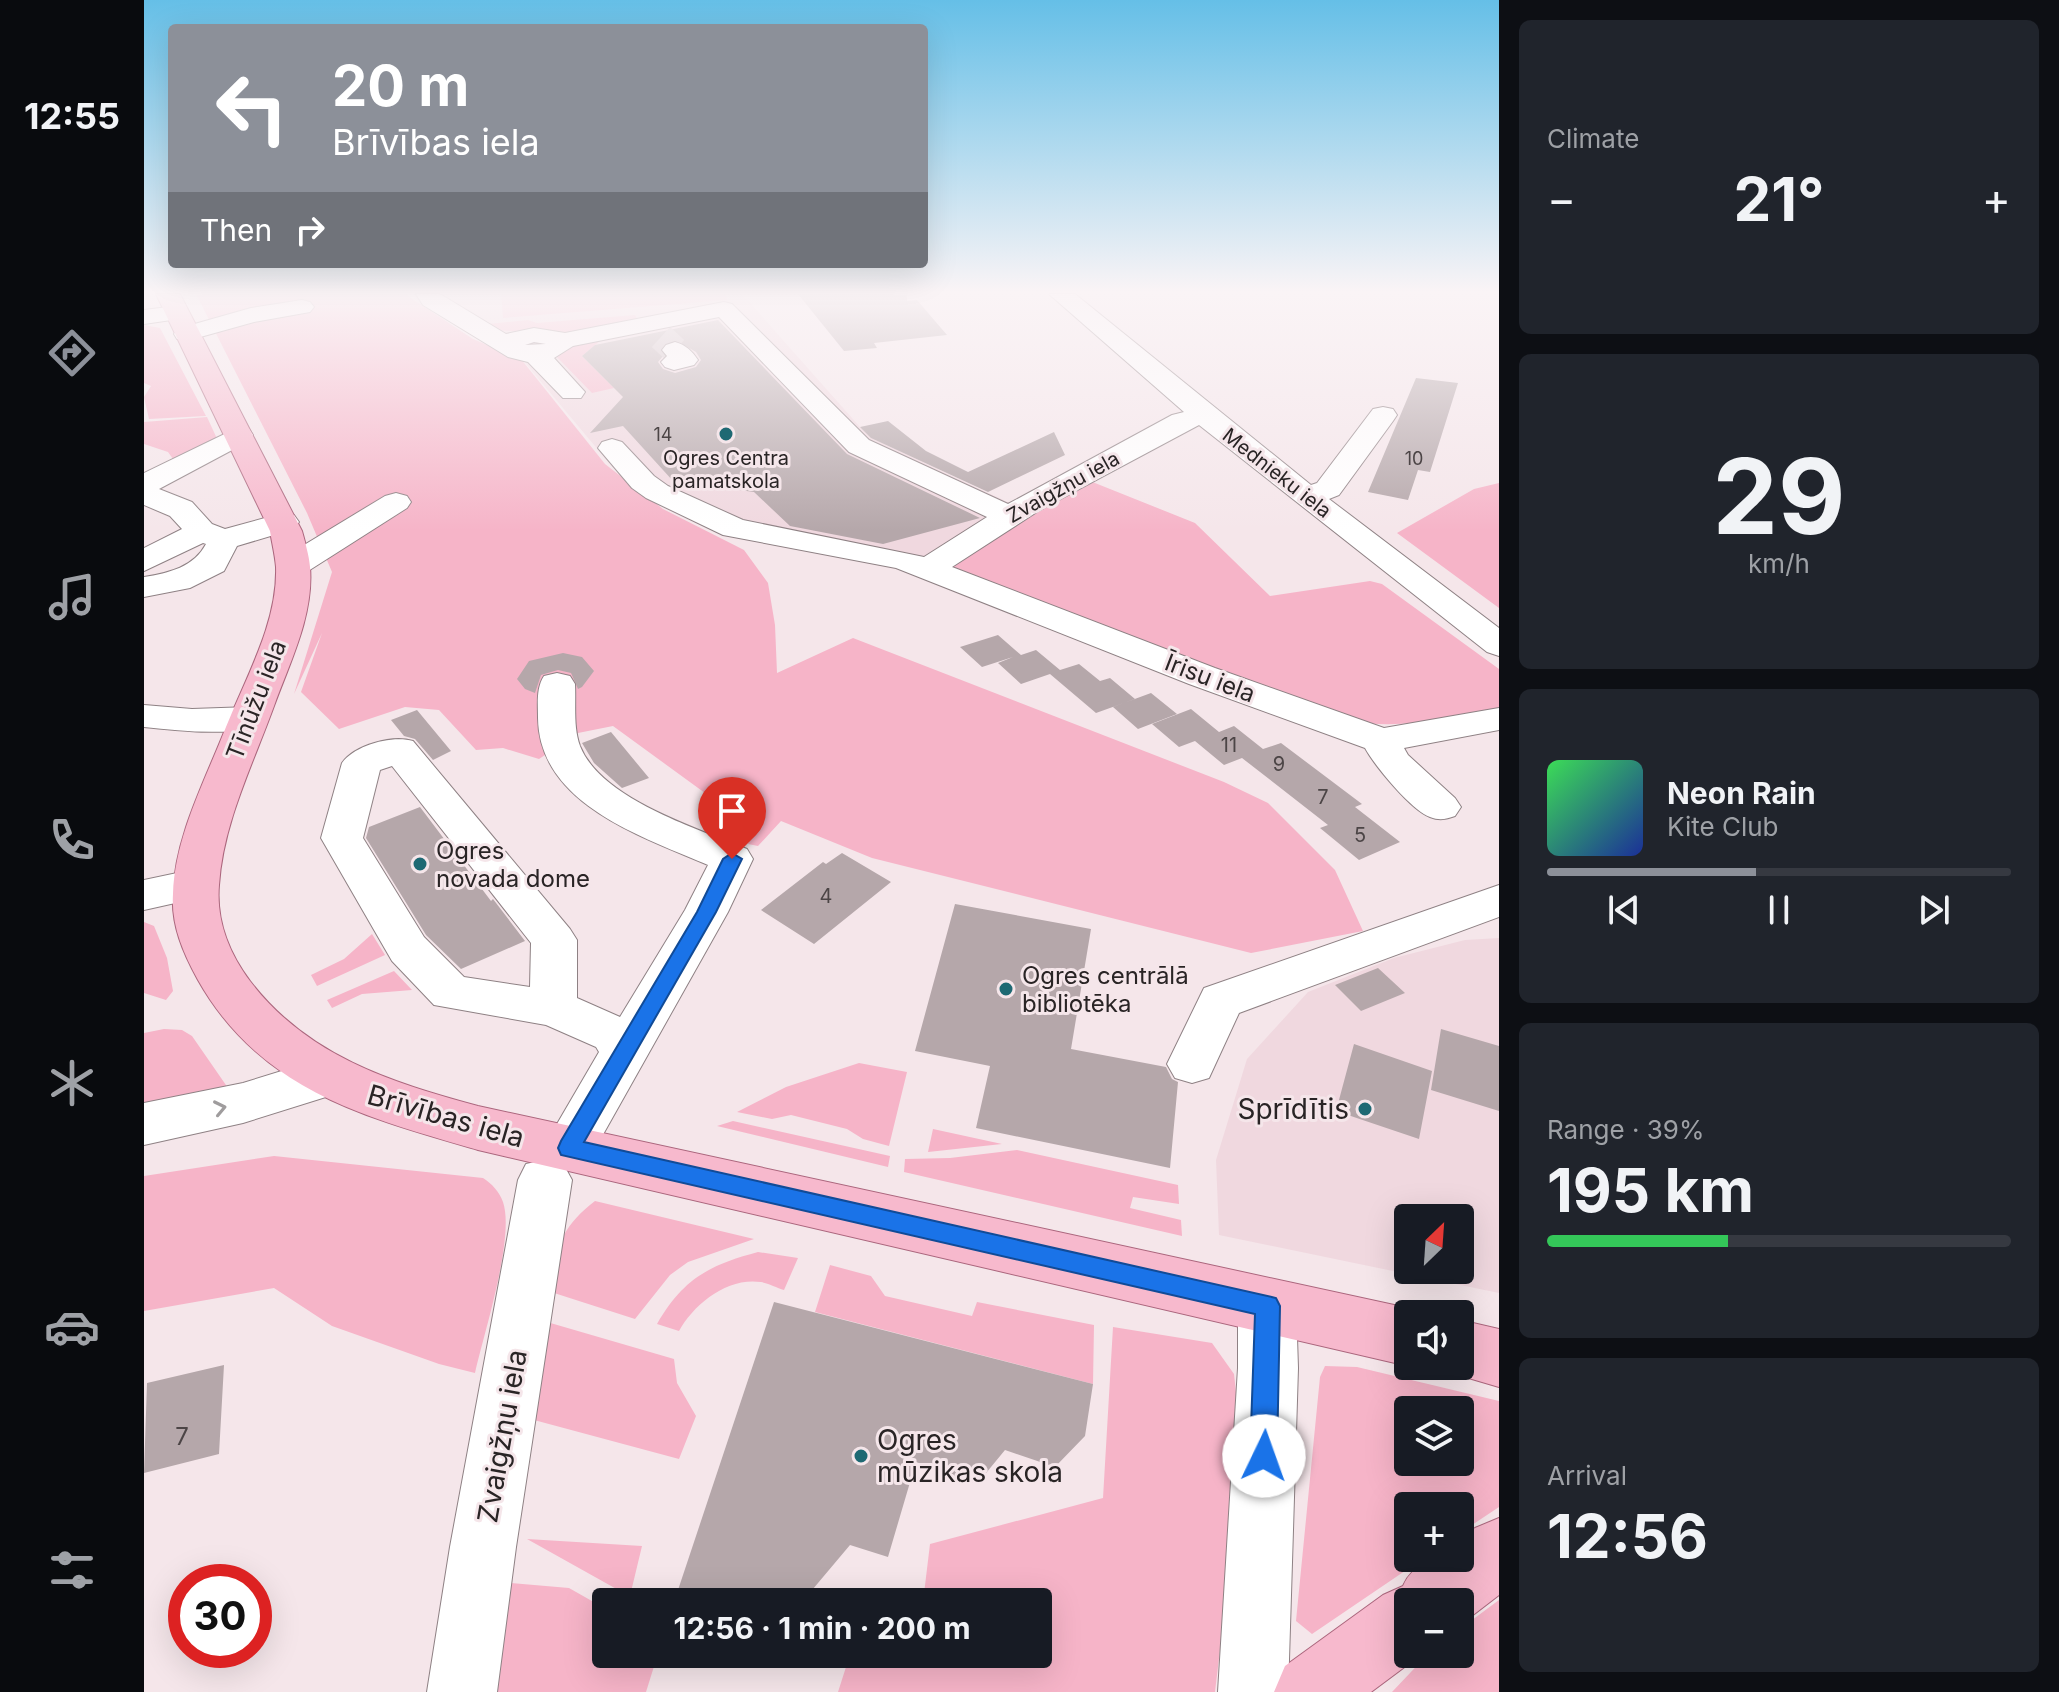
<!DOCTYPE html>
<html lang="en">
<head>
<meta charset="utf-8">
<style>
	:root { --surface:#171b24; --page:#20242c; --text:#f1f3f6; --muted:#9ea1a6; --line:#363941; --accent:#8c9099 }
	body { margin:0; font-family:Inter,sans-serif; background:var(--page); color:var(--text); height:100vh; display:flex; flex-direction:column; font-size:30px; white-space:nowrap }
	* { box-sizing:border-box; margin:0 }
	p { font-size:26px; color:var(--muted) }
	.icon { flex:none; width:44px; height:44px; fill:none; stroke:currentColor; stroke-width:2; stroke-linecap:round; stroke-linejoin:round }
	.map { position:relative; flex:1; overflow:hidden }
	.sheet { display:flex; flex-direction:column; gap:20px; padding:20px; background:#0d0f14; width:560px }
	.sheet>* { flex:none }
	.guide { position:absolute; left:24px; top:24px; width:760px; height:244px; border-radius:8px; box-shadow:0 8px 32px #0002; background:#8c9099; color:#fff; overflow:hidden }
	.needle { width:52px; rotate:25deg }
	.buttons { position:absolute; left:1250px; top:1204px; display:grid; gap:16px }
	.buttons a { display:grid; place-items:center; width:80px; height:80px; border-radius:8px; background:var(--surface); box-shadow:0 8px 32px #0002; font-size:40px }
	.speed { position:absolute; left:24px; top:1564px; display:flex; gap:16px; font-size:40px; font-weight:700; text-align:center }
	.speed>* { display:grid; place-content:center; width:104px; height:104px; border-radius:50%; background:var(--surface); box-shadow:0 8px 32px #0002; line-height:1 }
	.speed .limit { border:12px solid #d22; background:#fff; color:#111 }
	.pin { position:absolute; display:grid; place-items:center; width:68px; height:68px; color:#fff; margin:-82px -34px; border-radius:50% 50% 50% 0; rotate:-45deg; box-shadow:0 0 8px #0007 }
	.pin .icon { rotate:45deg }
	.me { position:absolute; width:88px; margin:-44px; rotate:3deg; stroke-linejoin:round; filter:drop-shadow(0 0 6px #0008) }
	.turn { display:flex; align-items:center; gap:28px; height:168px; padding:0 32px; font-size:36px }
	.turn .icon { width:104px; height:104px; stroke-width:2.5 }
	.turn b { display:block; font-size:56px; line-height:68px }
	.then { display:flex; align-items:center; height:76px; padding:0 32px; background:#0003; gap:16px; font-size:30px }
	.big { font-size:60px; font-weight:700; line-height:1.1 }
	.sheet .widget { flex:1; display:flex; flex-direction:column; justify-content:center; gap:12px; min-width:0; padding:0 28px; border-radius:12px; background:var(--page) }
	.sheet .dial { align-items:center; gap:0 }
	.dial b { font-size:104px; line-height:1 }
	.song { display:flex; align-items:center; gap:24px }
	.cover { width:96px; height:96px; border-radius:12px; background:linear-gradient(135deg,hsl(130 70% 55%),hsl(230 70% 35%)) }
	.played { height:8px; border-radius:4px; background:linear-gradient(90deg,var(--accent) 45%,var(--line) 45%) }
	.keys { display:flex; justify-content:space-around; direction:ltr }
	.heat { display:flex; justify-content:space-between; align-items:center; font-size:44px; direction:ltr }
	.charge { height:12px; border-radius:6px; background:linear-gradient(90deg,#34c759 39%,var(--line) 0) }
	.trip { position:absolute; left:448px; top:1588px; width:460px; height:80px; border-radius:8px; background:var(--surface); box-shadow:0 8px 32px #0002; font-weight:700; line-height:80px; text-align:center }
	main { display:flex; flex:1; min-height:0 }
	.tabs { display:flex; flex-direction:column; width:144px; justify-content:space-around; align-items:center; background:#090b0e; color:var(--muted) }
	.tabs .icon { width:56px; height:56px }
	.tabs .active { color:var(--accent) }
	.tabs b { font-size:36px; color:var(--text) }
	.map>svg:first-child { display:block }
	.built { fill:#f0d8df; fill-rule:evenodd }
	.green { fill:#f6b4c8; fill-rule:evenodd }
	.building { fill:#b5a7aa; fill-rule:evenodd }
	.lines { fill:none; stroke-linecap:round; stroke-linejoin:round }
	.minor-tunnel { stroke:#ccbfc3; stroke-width:27; stroke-dasharray:27 13; stroke-linecap:butt }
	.minor-casing { stroke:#8e8184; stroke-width:2 }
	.major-casing { stroke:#ab667d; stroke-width:2 }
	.minor { fill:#fff; fill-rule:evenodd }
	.major { fill:#f7b9cd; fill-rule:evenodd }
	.oneway { stroke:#9f9c9d }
	.route { fill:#1a73e8; stroke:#114b97; stroke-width:2 }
	.poi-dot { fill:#1e6973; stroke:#f5e6ea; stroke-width:3 }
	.labels { text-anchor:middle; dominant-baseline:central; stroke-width:6; stroke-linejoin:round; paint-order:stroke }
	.far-number-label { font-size:18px; fill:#4c4546 }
	.far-poi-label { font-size:20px; fill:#292425; stroke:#f5e6ea }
	.far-street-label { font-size:20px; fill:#292425; stroke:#f5e6ea }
	.number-label { font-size:20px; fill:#4c4546 }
	.street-label { font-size:24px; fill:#292425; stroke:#f5e6ea }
	.poi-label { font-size:24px; fill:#292425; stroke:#f5e6ea; text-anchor:start }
	.near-number-label { font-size:24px; fill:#4c4546 }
	.near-poi-label { font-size:28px; fill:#292425; stroke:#f5e6ea; text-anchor:end }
	.near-street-label { font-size:28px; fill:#292425; stroke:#f5e6ea }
</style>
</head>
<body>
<main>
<nav class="tabs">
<b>12:55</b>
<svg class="icon active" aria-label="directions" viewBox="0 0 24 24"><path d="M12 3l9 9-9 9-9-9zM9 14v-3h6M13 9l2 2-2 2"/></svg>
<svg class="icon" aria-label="music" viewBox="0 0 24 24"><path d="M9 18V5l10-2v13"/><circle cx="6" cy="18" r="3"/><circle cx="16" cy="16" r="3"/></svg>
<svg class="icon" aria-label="phone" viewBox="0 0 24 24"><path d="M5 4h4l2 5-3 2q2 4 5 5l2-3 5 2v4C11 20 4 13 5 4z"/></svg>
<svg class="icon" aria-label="climate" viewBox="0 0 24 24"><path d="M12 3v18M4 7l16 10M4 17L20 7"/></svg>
<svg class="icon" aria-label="car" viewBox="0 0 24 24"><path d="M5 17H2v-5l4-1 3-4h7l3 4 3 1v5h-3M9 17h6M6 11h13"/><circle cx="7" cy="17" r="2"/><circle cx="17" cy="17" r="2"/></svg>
<svg class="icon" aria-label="filters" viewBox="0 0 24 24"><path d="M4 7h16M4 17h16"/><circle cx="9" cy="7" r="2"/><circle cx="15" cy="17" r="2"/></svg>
</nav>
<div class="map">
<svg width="1355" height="1692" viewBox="0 0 1355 1692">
	<rect width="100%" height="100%" fill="#f5e6ea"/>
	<!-- built -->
	<path class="built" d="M 270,294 L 598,294 L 716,427 L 732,440 L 878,509 L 792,566 L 529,509 L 466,464 L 377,358 L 334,339 L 274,302 Z
		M 1355,938 L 1355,1293 L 1075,1235 L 1072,1160 L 1103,1059 L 1164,992 L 1250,958 L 1321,940 ZM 1264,1218 L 1316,1218 L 1316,1270 L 1264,1270 Z"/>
	<!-- green -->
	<path class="green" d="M 52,294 L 261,294 L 329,339 L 377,359 L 461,464 L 519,509 L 600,550 L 624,583 L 631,625 L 633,673 L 709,638 L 1080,782 L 1124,803 L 1191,870 L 1219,931 L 1107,953 L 728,858 L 637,821 L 614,846 L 604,844 L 609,828 L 469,726 L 434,733 L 395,759 L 359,748 L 332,750 L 295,710 L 261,707 L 195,729 L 157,692 L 178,633 L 150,694 L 188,572 L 163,513 Z
		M 357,294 L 581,294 L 583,300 L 359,318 Z
		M 491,315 L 495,322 L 431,336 L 353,330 L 344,324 L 384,320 L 393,323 Z
		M 0,325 L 16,328 L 62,416 L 5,419 L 0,397 L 7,386 L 0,383 Z
		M 457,340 L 438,356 L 470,388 L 448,393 L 411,355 L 427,342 Z
		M 63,417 L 75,443 L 34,466 L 24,452 L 0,444 L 0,422 Z
		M 941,479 L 1051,523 L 1126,596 L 1226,581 L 1238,584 L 1355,669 L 1355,710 C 1306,718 1255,730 1207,721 L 813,574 L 808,562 Z
		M 1355,483 L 1355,608 L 1253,533 L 1330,489 Z
		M 0,922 L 10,926 L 23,958 L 29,991 L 22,1000 L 0,993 Z
		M 228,934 L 241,955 L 173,986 L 167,975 L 200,959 Z
		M 250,971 L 268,990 L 218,994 L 188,1008 L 183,1000 Z
		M 20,1029 L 38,1030 L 48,1036 L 84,1088 L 0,1108 L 0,1033 Z
		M 715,1063 L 763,1072 L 745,1146 L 719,1139 L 703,1129 L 647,1115 L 628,1119 L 593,1112 L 642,1087 Z
		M 589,1121 L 746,1156 L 744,1167 L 573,1126 Z
		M 789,1129 L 858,1144 L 784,1152 Z
		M 873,1150 L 1034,1185 L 1035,1204 L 989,1197 L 986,1208 L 1037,1220 L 1038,1236 L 760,1172 L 761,1159 L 806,1158 Z
		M 130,1156 L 339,1178 C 348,1184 355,1191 359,1202 C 371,1237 340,1333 331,1373 L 295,1364 L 188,1326 L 130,1288 L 0,1311 L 0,1176 Z
		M 451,1201 L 610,1239 L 544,1262 L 526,1275 L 491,1319 L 407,1292 C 412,1248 415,1229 451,1201 Z
		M 614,1252 L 654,1258 L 640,1290 C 633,1288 624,1283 617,1282 C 583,1277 550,1304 535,1331 L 513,1324 C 539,1279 565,1265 614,1252 Z
		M 686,1265 L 727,1276 L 741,1296 L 828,1316 L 833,1302 L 950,1325 L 949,1384 L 671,1312 Z
		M 403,1322 L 530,1359 L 533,1383 L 552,1416 L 535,1459 L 390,1420 Z
		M 969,1327 L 1068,1343 L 1090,1374 L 1099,1455 L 1071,1692 L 694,1692 L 702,1667 L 716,1654 L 894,1654 L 894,1602 L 779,1602 L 786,1544 L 959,1498 Z
		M 1181,1366 L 1213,1367 L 1355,1401 L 1355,1507 L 1316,1533 L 1316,1506 L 1264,1506 L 1264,1558 L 1280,1558 L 1168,1634 L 1152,1621 L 1176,1377 ZM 1264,1410 L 1316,1410 L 1316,1462 L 1264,1462 Z
		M 383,1539 L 498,1546 L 486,1596 L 485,1596 Z
		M 355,1582 L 425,1588 L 462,1609 L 462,1654 L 508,1654 L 512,1660 L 502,1692 L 338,1692 Z
		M 1355,1600 L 1355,1692 L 1248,1692 L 1284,1654 L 1316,1654 L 1316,1629 Z"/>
	<!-- building -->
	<path class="building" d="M 654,294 L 763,294 L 763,301 L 773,300 L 803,335 L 730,343 L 733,348 L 700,351 Z
		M 574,320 L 703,454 L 836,518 L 739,544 L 646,526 L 610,492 L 529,481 L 479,426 L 446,433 L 479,397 L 438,356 L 451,345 ZM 530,339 L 552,352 L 557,360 L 552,367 L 531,373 L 519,369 L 514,362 L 519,356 L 516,348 Z
		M 1272,378 L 1314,383 L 1286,472 L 1274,470 L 1264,500 L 1224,492 Z
		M 744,421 L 782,451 L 824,472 L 910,432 L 921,455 L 844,492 L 727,438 L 716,427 Z
		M 854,635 L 877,655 L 892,650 L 916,670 L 935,664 L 956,681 L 966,678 L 991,699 L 952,713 L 906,674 L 877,684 L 854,663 L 869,657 L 838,667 L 816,647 Z
		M 419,653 L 438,657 L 450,671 L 438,687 L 434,689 L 427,673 L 414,670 L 397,675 L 391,693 L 381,689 L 373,679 L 385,661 Z
		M 1007,693 L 1033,714 L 994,729 L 969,707 Z
		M 1047,709 L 1075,732 L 1090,726 L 1119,749 L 1137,743 L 1218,804 L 1211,807 L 1256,842 L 1215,860 L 1176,828 L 1184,825 L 1098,758 L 1080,765 L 1051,741 L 1035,747 L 1008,724 Z
		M 273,710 L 307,751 L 289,760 L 271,739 L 260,736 L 247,720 Z
		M 467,732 L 505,778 L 478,788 L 450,763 L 438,743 Z
		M 276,807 L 347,901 L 349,899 L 381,941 L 317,969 L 282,935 L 222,838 L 225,827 Z
		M 698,853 L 747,882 L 670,944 L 617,910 L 679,862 L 682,864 Z
		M 811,904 L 947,929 L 927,1049 L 1022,1067 L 1028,1079 L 1034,1082 L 1026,1168 L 832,1128 L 846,1066 L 771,1051 Z
		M 1234,968 L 1261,993 L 1217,1011 L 1191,985 Z
		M 1297,1029 L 1355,1046 L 1355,1111 L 1287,1090 Z
		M 1210,1044 L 1288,1071 L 1275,1139 L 1192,1111 Z
		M 630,1302 L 949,1384 L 941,1436 L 911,1467 L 861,1450 L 833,1484 L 772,1462 L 744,1557 L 706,1545 L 658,1602 L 530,1602 Z
		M 80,1365 L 75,1454 L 0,1473 L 3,1383 Z"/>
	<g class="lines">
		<!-- minor-tunnel -->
		<path class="minor-tunnel" d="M 517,337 L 531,350"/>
		<!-- minor casing -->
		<g class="minor-casing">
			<path id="minor" d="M 272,294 L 296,294 L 362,334 L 390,328 L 421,333 L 580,302 L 588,304 L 725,440 L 864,504 L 1028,415 L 1040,412 L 905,294 L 931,294 L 1167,485 L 1173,483 L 1229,409 L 1239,407 L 1249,409 L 1253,415 L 1249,421 L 1195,495 L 1185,499 L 1355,628 L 1355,656 L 1343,652 L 1055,425 L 896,510 L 808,567 L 1071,668 L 1240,728 L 1355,708 L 1355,730 L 1260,748 L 1264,755 L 1311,798 L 1317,807 L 1311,816 C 1302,819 1296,821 1286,817 C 1267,810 1231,766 1221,748 L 1045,684 L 752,568 L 579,535 L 502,498 L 488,488 L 454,448 L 458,442 L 468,439 L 478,442 L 510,476 L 524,486 L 599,520 L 780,557 L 843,517 L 705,452 L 575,317 L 429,346 L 410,358 L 441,392 L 437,398 L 419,398 L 384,362 L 364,357 L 279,305 ZM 390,342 L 402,344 L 381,345 Z
				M 158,300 L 166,302 L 170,307 L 166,312 L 110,322 L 42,341 L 33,339 L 30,334 L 33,329 L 107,308 Z
				M 32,306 L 41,308 L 44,313 L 41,318 L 0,324 L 0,310 Z
				M 531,342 C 542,345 548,351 554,360 L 550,365 L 530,370 L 521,367 L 517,362 L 523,356 L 518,350 L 522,345 Z
				M 95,427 L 105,429 L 109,435 L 105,441 L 15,489 L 48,502 L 68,524 L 81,529 L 139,513 L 150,515 L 155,522 L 150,529 L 93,546 L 80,571 L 46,588 L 0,597 L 0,577 C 25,573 50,567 62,544 L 59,543 L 0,571 L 0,548 L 38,529 L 26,516 L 0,505 L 0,473 Z
				M 252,493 L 263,496 L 267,502 L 263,508 L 161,573 L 149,576 L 137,573 L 133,566 L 137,559 L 241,496 Z
				M 413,673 L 426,676 L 431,684 C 432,704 429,727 436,746 C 457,799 554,829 603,849 L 609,859 L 584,912 L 443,1163 L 422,1169 L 428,1180 L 372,1547 L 353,1692 L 283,1692 L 306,1547 L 374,1180 L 382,1164 L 404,1159 L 399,1148 L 455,1052 L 452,1047 L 402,1025 L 290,1005 L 248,961 L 177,838 L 198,763 C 211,745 248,735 269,741 L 426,929 L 433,940 L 433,998 L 476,1017 L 541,910 L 564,865 C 499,837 395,804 394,718 C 394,704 392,688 400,676 ZM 248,766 L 387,943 L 386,987 L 320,977 L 280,937 L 219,838 L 236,770 Z
				M 0,705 L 48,709 L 106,707 L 119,710 L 125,718 L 119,726 C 81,736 39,731 0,727 Z
				M 52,869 L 67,873 L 74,884 L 67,895 L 0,910 L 0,880 Z
				M 1355,885 L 1355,917 L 1095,1013 L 1065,1078 L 1048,1083 L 1031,1078 L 1023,1064 L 1060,988 Z
				M 183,1057 L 201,1063 L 208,1077 L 201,1091 L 99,1123 L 0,1145 L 0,1103 L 99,1083 Z
				M 1123,1280 L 1143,1287 L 1152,1306 L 1154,1368 L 1144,1692 L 1074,1692 L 1094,1368 L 1094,1306 L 1103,1287 Z"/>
		</g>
		<!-- major casing -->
		<g class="major-casing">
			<path id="major" d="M 12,294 L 36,294 L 158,531 C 161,542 165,555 166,567 C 170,615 146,662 130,706 C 109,764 79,823 75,885 C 72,920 85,953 106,981 C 163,1056 246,1082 334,1106 L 1264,1308 L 1278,1314 L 1264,1314 L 1264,1366 L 334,1150 C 220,1117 116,1090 54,980 C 39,953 27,925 29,894 C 31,836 61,781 82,727 C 102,677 134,622 132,567 C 131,555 128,543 126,531 Z
				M 1316,1320 L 1355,1329 L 1355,1387 L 1294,1369 L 1293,1366 L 1316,1366 Z
				M 1355,1518 L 1355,1595 L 1316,1625 L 1316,1602 L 1264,1602 L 1264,1654 L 1278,1654 L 1227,1692 L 1130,1692 L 1141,1666 L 1239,1595 L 1259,1586 C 1270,1561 1292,1558 1316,1558 L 1316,1538 L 1331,1528 Z"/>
		</g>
		<!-- minor -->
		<use href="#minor" class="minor"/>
		<!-- major -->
		<use href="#major" class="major"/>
	</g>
	<!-- one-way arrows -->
	<defs><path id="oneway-chevron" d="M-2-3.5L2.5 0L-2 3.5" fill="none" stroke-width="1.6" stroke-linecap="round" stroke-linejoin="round" transform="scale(2)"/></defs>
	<use class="oneway" href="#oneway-chevron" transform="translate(76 1108) rotate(-12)"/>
	<!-- sky -->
	<linearGradient id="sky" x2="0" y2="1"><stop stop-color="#65bfe7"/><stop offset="0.55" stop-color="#faf4f6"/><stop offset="1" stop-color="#faf4f6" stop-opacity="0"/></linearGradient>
	<rect width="1355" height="531" fill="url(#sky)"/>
	<!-- route -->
	<path class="route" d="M 588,853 L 598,859 L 572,912 L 440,1142 L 1132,1298 L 1136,1306 L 1133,1456 L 1129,1466 L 1120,1470 L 1110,1466 L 1106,1456 L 1111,1314 L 417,1155 L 414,1148 L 417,1141 L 553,912 L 579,859 Z"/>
	<!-- markers -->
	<g class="poi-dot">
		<circle cx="582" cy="434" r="8"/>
		<circle cx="276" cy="864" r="8"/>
		<circle cx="862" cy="989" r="8"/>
		<circle cx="1221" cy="1109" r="8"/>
		<circle cx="717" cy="1456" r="8"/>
	</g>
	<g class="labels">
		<!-- far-number labels -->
		<g class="far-number-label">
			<text x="519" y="434">14</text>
			<text x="1270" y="458">10</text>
		</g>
		<!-- far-poi labels -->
		<g class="far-poi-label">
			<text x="582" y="458">Ogres Centra<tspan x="582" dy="23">pamatskola</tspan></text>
		</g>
		<!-- far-street labels -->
		<g class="far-street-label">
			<text transform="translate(1133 473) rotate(38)">Mednieku iela</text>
			<text transform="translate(919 487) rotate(-29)">Zvaigžņu iela</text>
		</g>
		<!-- number labels -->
		<g class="number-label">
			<text x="1085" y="745">11</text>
			<text x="1135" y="764">9</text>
			<text x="1179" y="797">7</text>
			<text x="1216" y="835">5</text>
			<text x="682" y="896">4</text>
		</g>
		<!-- street labels -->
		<g class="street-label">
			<text transform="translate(1066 678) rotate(21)">Īrisu iela</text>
			<text transform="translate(112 700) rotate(-69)">Tīnūžu iela</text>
		</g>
		<!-- poi labels -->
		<g class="poi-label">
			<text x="292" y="850">Ogres<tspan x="292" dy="28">novada dome</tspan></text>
			<text x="878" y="975">Ogres centrālā<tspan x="878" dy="28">bibliotēka</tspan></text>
		</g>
		<!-- near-number labels -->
		<g class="near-number-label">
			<text x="38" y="1436">7</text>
		</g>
		<!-- near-poi labels -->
		<g class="near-poi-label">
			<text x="1205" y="1109">Sprīdītis</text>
			<text x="733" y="1440" text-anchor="start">Ogres<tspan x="733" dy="32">mūzikas skola</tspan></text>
		</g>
		<!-- near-street labels -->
		<g class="near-street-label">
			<text transform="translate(302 1116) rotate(16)">Brīvības iela</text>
			<text transform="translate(358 1436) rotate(-80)">Zvaigžņu iela</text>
		</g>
	</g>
</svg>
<div class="buttons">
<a><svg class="needle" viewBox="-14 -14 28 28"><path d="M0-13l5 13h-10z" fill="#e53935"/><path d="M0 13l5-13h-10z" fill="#9ea1a6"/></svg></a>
<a><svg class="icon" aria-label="sound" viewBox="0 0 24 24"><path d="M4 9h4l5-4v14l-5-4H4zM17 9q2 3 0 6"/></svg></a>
<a><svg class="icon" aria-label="layers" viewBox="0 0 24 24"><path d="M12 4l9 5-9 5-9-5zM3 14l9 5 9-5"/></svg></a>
<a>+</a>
<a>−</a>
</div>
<div class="speed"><div class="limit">30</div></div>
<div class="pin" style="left:588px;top:859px;background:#d93025"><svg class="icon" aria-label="arrive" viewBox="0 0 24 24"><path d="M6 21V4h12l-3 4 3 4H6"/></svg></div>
<svg class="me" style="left:1120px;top:1456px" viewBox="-20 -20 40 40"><circle r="19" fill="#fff"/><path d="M0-13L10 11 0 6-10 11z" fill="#1a73e8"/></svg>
<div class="trip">12:56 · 1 min · 200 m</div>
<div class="guide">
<div class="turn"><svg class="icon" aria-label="left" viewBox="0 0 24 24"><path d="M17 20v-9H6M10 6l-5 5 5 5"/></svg><div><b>20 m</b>Brīvības iela</div></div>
<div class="then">Then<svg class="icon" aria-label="right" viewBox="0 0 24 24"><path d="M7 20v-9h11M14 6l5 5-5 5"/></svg></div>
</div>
</div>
<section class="sheet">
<div class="widget"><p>Climate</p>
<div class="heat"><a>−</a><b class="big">21°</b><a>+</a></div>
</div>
<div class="widget dial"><b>29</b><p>km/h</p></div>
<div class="widget">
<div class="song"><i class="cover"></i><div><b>Neon Rain</b><p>Kite Club</p></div></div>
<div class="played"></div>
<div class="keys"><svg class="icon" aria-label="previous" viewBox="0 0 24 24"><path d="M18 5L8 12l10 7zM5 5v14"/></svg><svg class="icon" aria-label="pause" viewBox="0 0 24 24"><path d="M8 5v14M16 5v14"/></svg><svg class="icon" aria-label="next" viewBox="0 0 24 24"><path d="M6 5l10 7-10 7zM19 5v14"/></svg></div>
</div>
<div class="widget"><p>Range · 39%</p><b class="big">195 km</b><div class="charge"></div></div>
<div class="widget"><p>Arrival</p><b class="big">12:56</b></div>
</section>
</main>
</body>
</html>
